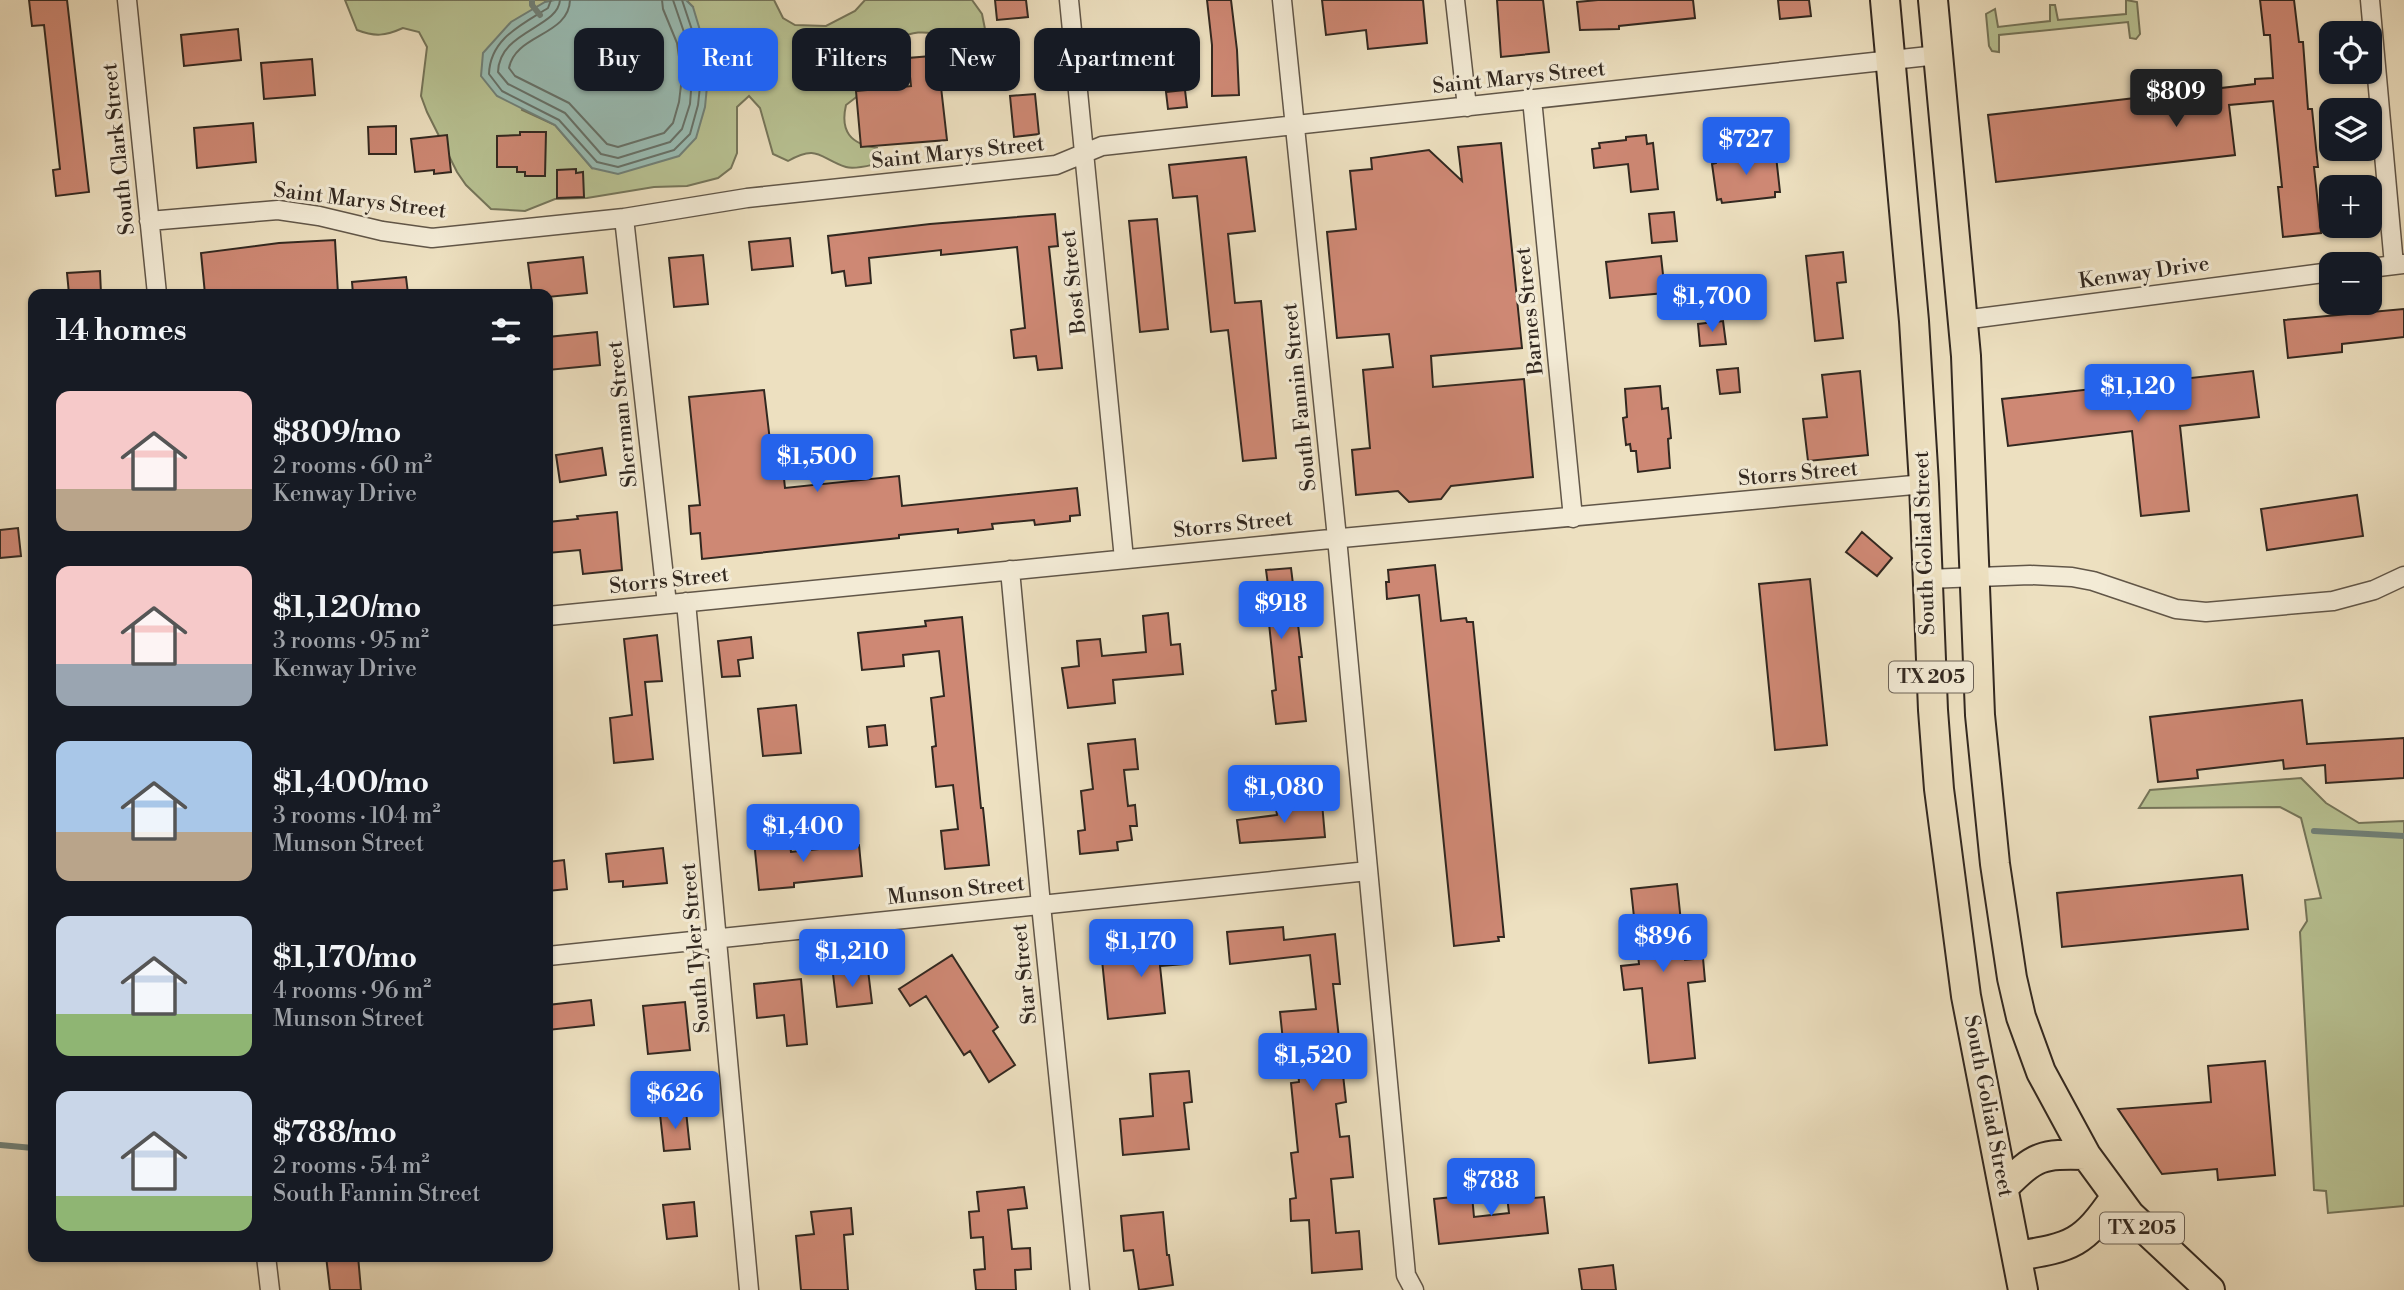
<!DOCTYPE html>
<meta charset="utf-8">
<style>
body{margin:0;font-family:"Libre Bodoni",serif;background:#242831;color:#f1f3f6;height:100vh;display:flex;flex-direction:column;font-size:26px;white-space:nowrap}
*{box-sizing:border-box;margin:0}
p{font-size:23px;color:#9ea1a6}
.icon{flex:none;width:38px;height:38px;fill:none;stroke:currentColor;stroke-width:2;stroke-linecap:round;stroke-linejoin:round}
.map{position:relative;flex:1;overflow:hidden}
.panel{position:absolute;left:28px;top:289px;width:525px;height:973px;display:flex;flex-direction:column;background:#171b24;border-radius:14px;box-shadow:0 2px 5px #0004}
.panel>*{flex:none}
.guide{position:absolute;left:574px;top:28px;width:665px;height:63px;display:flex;gap:14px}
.controls{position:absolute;left:2319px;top:21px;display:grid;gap:14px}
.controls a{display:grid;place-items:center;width:63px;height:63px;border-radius:14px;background:#171b24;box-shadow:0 2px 5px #0004;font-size:35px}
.price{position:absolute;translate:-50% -60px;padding:0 16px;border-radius:7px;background:#2563eb;color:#fff;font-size:23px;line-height:46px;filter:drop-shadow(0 2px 4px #0008)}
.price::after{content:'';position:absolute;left:50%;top:42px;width:21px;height:16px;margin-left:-10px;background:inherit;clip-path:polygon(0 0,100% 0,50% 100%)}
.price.active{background:#222;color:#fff}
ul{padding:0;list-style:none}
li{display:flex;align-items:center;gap:21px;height:175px;padding:0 28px}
li span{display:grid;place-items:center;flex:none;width:196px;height:140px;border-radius:14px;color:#555}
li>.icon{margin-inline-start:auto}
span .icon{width:84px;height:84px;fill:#fffc;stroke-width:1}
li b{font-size:30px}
h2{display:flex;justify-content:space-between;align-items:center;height:84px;padding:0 28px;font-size:30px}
.tag{padding:0 24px;border-radius:14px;background:#171b24;box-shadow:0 2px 5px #0004;font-size:24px;line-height:63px}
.tag.active{background:#2563eb;color:#fff}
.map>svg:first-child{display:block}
.green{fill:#b8c293;stroke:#75755a;stroke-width:2}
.water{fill:#99bdb5;stroke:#708179;stroke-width:2}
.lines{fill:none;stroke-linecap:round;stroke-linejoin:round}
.shore{stroke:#66726a;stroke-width:2}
.stream{stroke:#708179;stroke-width:6}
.building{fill:#ce8874;stroke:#322820;stroke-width:2}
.street-casing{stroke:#615648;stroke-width:21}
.primary-casing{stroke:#322820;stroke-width:32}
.street{stroke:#f3ebd6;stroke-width:18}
.primary{stroke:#ede0c0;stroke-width:28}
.labels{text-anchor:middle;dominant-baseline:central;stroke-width:6;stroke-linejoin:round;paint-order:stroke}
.shield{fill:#f3ebd6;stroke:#6c6257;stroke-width:2}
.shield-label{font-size:19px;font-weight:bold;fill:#322820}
.street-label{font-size:21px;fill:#322820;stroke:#f3ebd6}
</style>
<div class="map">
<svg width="2404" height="1290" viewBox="0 0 2404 1290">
<rect width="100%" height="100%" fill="#ede0c0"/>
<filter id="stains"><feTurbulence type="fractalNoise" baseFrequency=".00286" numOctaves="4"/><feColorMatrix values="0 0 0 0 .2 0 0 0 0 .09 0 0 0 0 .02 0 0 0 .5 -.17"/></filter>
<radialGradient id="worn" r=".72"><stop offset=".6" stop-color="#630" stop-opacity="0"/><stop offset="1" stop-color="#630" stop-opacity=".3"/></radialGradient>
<!-- green -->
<path class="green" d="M345,0h210l-10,2 -23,108 33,15 37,43 101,-161 -7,-7h88l9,18 12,7 31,1 29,-15 10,-11h107l10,14 6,30 -10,14 -12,3 -15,-7 -5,-16c-25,-11 -37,-4 -62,5l-6,14 9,29 -12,11 -16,-2 -13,10c-6,26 4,39 31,43l3,15c-10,2 -25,7 -34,4 -27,-9 -28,-23 -58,-6l-15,-7 -13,-46 -11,-12 -12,11v46l-6,15 -13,10 -31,8 -33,1 -67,11 -32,1 -30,12 -34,-2 -25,-24 -9,-13 -30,-60 -6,-16 6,-49 -8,-15 -16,-4c-18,8 -28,9 -46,2z
M2126,0l11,2 3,32 -4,5 -6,-1 -2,-16 -129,13v17l-7,-1 -3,-5 -3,-32 9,-5 3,18 52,-6v-16h5l3,15 68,-6z
M2301,778l25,25 33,20 45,-2v385l-76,7 -2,-22 -12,-1 -14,-258 7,-11 -2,-21 16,-2 -20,-80 -21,-11 -141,1 11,-18z"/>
<!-- water -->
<path class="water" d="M555,0h131l7,7 9,30 6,39 -3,31 -9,31 -17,18 -61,18 -26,-6 -37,-43 -58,-29 -16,-20 2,-23 28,-31 34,-20z"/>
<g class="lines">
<!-- shore -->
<path class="shore" d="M551,0l-3,8c-27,17 -58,31 -59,66l13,17 57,29 38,42 21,5 56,-17 16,-16 8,-29 3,-28 -6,-38 -13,-39
M560,0c-2,28 -61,31 -62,72l10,12 57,29 36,41 17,4 52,-16 12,-13 8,-25 2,-27 -5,-36 -14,-41
M570,0c-1,36 -55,34 -61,68l6,8 54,27 38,41 11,3 46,-14 9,-10 6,-21 3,-25 -5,-34 -14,-34 -1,-9"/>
<!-- stream -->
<path class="stream" d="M532,0v5l8,10
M2314,831l90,5
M0,1145l33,3"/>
</g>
<!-- building -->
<path class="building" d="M29,0h38l22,192 -33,4 -3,-26 7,-1 -16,-144 -12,1z
M995,0h31l2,17 -31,3z
M1207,0h24l6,50 2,45 -27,1v-51z
M1322,0h101l4,43 -59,6 -2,-19 -40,5z
M1497,0h46l6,52 -48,5z
M1598,0h95l2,18 -76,8v3l-39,1 -3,-28z
M1778,0h31l2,16 -31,3z
M2260,0h34l5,42h4l5,67h4l6,58h-4l7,66 -38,4 -5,-50h4l-9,-86 -44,4 6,50 -239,27 -8,-67 267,-31v-5l18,-1 -3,-43h-6z
M238,29l3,31 -57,6 -3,-31z
M1143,42l3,22 -26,3 -2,-22z
M955,54l3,31 -17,2 6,53 -86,7 -5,-56 55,-5 -3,-28z
M312,59l3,36 -51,4 -3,-36z
M1185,90l2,17 -19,2 -2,-17z
M1035,94l4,40 -25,3 -4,-41z
M253,123l3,39 -59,6 -3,-40z
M396,126v28h-27l-1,-27z
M520,132h26l-1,44h-20v-4h-8v-5h-20v-31l23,-1z
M447,135l4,37 -17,2v-4l-19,2 -4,-33z
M1646,135l1,9 6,-1 5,46 -27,3 -3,-28 -34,4 -2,-19 8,-1 -1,-5 27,-3v-3z
M1501,143l21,205 -91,8 2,31 91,-8 9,98 -82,9 -10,13 -32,3 -11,-11 -42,4 -4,-45 18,-2 -7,-78 30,-3 -4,-33 -52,4 -10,-106 29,-3 -6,-58 22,-2 -1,-11 58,-8 33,31 -4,-34z
M1769,152v5l7,-1 4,36h-5v5l-53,6 -1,-4 -4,1 -5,-36 4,-1v-5z
M1246,157l9,74 -27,3 7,69 26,-2 15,157 -33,3 -15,-131 -17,2 -14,-136 -24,2 -4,-33z
M576,169v4l7,-1 1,25 -27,1v-28z
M1674,212l3,29 -25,2 -3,-29z
M1055,214l3,32 -9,1 13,121 -24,2 -2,-14 -22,2 -3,-28 14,-2 -8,-81 -76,8v-5l-72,8 2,25 -25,3 -2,-15 -12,2 -4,-37 102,-12z
M1157,219l11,110 -28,3 -11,-111z
M790,238l3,28 -41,4 -3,-28z
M335,240l3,54h-133l-4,-41 78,-10z
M1843,252l3,30 -9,1 6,55 -28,3 -9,-85z
M703,255l5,49 -34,3 -5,-49z
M1661,256l4,37 -55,5 -4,-36z
M583,257l4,36 -39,4v-3h-16l-4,-31z
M100,271l1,23h-32l-2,-21z
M406,277l2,17h-55l-1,-12z
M2404,309v28l-62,7v8l-54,6 -4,-38z
M1723,321l3,23 -26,2 -2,-22z
M597,332l3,33 -52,5v-33z
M1738,368l2,24 -20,2 -3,-24z
M1860,371l8,84 -60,6 -5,-42 24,-2 -5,-42z
M2253,371l6,46 -79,9 9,85 -48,5 -9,-85 -124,15 -6,-47z
M1660,386l2,23 6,-1 3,30 -3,1 2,29 -32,4 -2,-21h-5l-1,-7 -4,1 -3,-27 4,-1 -2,-28z
M764,390l6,51 10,-1 5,48 114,-12 3,30 175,-18 3,27 -10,1v5l-35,4 -1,-5 -42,4 1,5 -35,4v-4l-59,6v3l-197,21 -2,-26 -9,1 -2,-28 11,-1 -11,-108z
M602,448l4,27 -46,7 -4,-27z
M2357,495l6,41 -96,14 -6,-41z
M617,512l5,58 -39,4 -3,-24 -32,3v-31l30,-3 -1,-3z
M18,528l3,28 -21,2v-28z
M1862,532l30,26 -15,18 -31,-24z
M1435,565l6,56 25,-3 1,4h6l31,315h-6l1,4 -45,5 -35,-351 -32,4 -1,-17h3l-1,-12z
M1291,568l11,89h-3l7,64 -30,3 -4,-33 4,-1 -8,-76 -23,2 -3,-28 26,-3 -2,-15z
M1810,579l17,166 -52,5 -16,-166z
M1168,613l3,32 9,-1 3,30 -70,6 2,23 -47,5 -6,-40 17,-2 -2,-25 23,-2 2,17 44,-4 -3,-36z
M962,617l19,191h2l6,57 -44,4 -4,-38 17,-2 -5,-44 -17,2 -4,-40 4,-1 -5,-48 13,-2 -5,-45 -36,4 1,11 -42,4 -4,-37 68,-7 -1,-5z
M657,635l5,46 -17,1 8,77 -39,4 -4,-45 22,-3 -8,-76z
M751,637l2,21 -15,2 2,16 -18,1 -4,-36z
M2302,700l5,44 97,-6v40l-78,5 -1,-18 -41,4 -1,-9 -86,10 1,8 -40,4 -8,-65z
M796,705l5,48 -38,3 -5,-47z
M885,725l2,20 -18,2 -2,-20z
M1135,739l3,30 -14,1 4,36 7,-1 2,21h-7l2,14 -15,2 1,8 -38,4 -2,-23 7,-1 -4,-39 12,-2 -5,-45z
M1322,803l3,34 -85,6 -3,-23 40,-5 -1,-7z
M789,837l2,15 68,-7 3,31 -68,7v4l-35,3 -5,-49z
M663,848l4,35 -44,4v-6l-14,1 -3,-28z
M564,860l3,29 -19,2v-29z
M2242,875l6,54 -186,18 -5,-54z
M1677,884l8,76 18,-2 2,23 -17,2 7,75 -46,5 -7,-75 -18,2 -3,-24 18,-2 -8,-75z
M1283,927l1,13 51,-6 5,50h-7l13,118 -10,2 4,33 9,-1 4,41 -22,2 5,54 23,-2 3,38 -50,4 -3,-53 -18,1 -1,-22 6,-1 -5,-45 7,-1 -7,-69 8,-1 -4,-42 -12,1 -3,-29 36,-3 -6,-54 -80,9 -3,-32z
M1180,932l4,32 -24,2 5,47 -57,6 -6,-59 50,-5 -2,-19z
M952,955l46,72 -5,4 22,34 -26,17 -19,-31 -6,4 -38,-59 -16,10 -11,-17z
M868,970l4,33 -35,4 -4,-33z
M801,979l6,65 -20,2 -3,-31 -27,3 -3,-34z
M591,1000l3,25 -46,5v-25z
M685,1002l5,48 -42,4 -5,-48z
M2265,1061l10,114 -57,5 -1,-11 -55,5 -44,-65 93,-7 -3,-36z
M1189,1071l3,31 -8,1 5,46 -66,6 -3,-36 33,-3 -3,-42z
M686,1111l4,38 -26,2 -4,-37z
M1533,1185l1,13 10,-1 4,36 -109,11 -5,-45 38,-4 2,22 35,-4 -3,-25z
M1024,1187l3,21 -19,2 4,39 18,-1 1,21 -16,1 1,20h-40l-2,-20 11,-1 -2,-32 -12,1 -2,-26 10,-1 -2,-19z
M694,1202l3,34 -30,3 -4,-34z
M851,1208l2,26 -9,1 4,55h-47l-5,-54 18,-2 -3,-22z
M1163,1212l4,43h2l4,30 -34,5 -6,-40 -9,1 -3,-35z
M326,1256h32l3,34h-31z
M1613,1265l3,25h-34l-3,-21z"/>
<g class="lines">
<defs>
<path id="street" d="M127,0l30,294
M1069,0l55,559
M1282,0l55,538 69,737 8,15
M1455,0l12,107
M2370,0l24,265
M1532,99l41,419
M624,218l43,386
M149,221l129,-11 41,6 63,15 50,7 192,-20 123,-20 309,-33 46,-19 836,-91
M2370,268l34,-4
M1963,320l368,-48
M1010,570l31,335 39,385
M1927,579l103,-4 42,2 21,4 83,28 30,3 127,-11 41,-11 30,-14
M686,602l63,688
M548,616l772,-76 604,-56
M548,956l820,-85
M266,1256l4,34"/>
<path id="primary" d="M1885,0l29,321 10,163 9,226 6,79 27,207 57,294
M1933,0l33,356 14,359 15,149 17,114 9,39 20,55 45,83 44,60 80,75
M2004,1187c32,-32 37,-33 82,-32
M2017,1256c56,-9 66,-12 99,-60"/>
</defs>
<!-- street casing -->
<use href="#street" class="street-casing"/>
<!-- primary casing -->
<use href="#primary" class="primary-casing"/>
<!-- street -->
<use href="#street" class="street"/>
<!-- primary -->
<use href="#primary" class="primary"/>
</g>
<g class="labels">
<!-- shield labels -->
<g class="shield">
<rect x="1889" y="661.5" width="84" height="31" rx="5"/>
<rect x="2100" y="1212.5" width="84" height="31" rx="5"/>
</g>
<g class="shield-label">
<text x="1931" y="677">TX 205</text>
<text x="2142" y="1228">TX 205</text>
</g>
<!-- street labels -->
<g class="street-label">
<text transform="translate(1519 78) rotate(-6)">Saint Marys Street</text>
<text transform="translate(119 149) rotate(-96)">South Clark Street</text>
<text transform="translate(958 153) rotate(-6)">Saint Marys Street</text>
<text transform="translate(360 201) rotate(7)">Saint Marys Street</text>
<text transform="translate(2144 273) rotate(-8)">Kenway Drive</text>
<text transform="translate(1074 282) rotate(-96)">Bost Street</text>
<text transform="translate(1530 311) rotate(-96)">Barnes Street</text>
<text transform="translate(1300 397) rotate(-96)">South Fannin Street</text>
<text transform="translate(623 414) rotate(-96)">Sherman Street</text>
<text transform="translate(1798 474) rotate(-5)">Storrs Street</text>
<text transform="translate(1233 525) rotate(-6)">Storrs Street</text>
<text transform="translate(1925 543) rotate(-92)">South Goliad Street</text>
<text transform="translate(669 581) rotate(-6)">Storrs Street</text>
<text transform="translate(956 891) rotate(-6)">Munson Street</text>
<text transform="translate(696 948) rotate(-95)">South Tyler Street</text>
<text transform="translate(1025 974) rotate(-96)">Star Street</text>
<text transform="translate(1988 1106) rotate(79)">South Goliad Street</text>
</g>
</g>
<rect width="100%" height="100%" filter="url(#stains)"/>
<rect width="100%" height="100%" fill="url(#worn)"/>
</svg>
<div class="controls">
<a><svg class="icon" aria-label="locate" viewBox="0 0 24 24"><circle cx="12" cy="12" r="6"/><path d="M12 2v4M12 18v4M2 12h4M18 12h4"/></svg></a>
<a><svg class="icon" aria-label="layers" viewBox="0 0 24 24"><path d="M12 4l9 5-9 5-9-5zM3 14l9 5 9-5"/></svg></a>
<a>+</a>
<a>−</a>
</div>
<b class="price active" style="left:2176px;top:129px">$809</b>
<b class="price" style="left:1746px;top:177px">$727</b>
<b class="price" style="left:1712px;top:334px">$1,700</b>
<b class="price" style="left:2138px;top:424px">$1,120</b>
<b class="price" style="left:817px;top:494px">$1,500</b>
<b class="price" style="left:1281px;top:641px">$918</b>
<b class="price" style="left:1284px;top:825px">$1,080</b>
<b class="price" style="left:803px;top:864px">$1,400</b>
<b class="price" style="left:1663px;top:974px">$896</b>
<b class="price" style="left:1141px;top:979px">$1,170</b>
<b class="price" style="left:852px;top:989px">$1,210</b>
<b class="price" style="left:1313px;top:1093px">$1,520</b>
<b class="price" style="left:675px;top:1131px">$626</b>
<b class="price" style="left:1491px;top:1218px">$788</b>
<div class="guide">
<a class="tag">Buy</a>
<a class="tag active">Rent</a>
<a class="tag">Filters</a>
<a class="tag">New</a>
<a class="tag">Apartment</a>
</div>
<section class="panel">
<h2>14 homes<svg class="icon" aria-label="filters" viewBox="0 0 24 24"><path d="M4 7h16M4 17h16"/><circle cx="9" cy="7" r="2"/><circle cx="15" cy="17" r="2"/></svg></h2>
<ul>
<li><span style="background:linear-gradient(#f6c9c9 70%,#b9a48a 0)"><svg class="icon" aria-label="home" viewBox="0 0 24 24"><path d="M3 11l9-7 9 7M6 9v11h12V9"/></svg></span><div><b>$809/mo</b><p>2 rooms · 60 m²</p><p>Kenway Drive</p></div></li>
<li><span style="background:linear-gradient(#f6c9c9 70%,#9aa5b1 0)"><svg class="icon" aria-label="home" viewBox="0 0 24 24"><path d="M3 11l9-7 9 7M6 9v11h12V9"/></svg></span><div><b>$1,120/mo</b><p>3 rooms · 95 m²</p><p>Kenway Drive</p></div></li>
<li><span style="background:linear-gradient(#a9c7e8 65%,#b9a48a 0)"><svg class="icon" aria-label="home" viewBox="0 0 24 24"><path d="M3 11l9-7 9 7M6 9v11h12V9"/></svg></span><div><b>$1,400/mo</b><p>3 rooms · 104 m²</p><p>Munson Street</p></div></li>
<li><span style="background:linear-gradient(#c9d6e8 70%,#8fb573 0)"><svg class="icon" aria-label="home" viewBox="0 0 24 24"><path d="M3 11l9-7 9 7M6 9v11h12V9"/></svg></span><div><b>$1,170/mo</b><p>4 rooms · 96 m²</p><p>Munson Street</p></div></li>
<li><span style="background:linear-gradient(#c9d6e8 75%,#8fb573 0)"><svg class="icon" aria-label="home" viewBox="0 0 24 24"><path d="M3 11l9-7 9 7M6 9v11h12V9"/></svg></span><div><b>$788/mo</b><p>2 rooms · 54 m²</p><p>South Fannin Street</p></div></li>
</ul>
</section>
</div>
